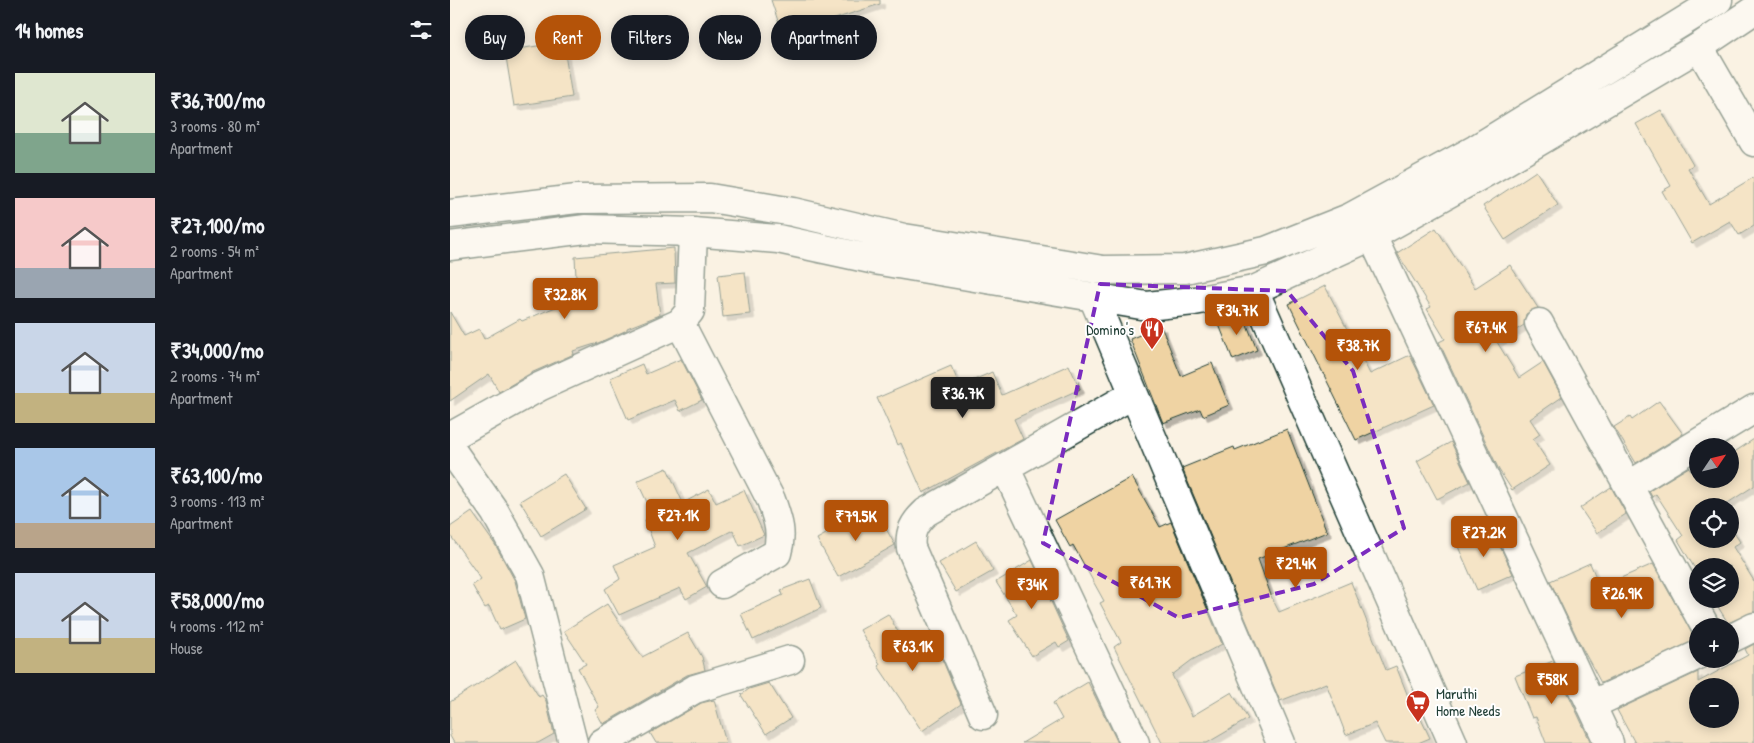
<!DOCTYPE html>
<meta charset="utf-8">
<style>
body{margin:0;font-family:"Patrick Hand",sans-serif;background:#242831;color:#f1f3f6;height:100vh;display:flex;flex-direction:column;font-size:19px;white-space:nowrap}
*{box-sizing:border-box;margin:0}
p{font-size:16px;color:#9ea1a6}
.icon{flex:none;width:28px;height:28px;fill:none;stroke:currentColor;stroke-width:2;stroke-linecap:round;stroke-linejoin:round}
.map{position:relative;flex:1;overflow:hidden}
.panel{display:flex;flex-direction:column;background:#171b24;width:450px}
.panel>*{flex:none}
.banner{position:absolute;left:15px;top:15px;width:475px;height:45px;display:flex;gap:10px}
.needle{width:32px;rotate:55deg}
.tools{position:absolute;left:1239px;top:438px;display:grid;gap:10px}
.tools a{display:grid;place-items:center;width:50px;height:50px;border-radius:50%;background:#171b24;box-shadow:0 2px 12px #0003;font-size:25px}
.price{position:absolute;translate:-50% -42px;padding:0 11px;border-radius:5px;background:#b45309;color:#fff;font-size:16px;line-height:32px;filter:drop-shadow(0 1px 2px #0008)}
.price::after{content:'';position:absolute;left:50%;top:30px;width:15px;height:11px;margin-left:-8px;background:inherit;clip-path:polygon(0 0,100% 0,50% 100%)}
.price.selected{background:#222;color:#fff}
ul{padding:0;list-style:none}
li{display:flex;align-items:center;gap:15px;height:125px;padding:0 15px}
li span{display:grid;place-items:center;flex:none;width:140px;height:100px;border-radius:0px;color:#555}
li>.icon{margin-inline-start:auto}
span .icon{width:60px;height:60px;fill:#fffc;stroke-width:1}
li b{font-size:21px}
h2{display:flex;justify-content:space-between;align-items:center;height:60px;padding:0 15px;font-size:21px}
.chip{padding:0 18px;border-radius:22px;background:#171b24;box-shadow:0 2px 12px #0003;font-size:18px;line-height:45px}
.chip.selected{background:#b45309;color:#fff}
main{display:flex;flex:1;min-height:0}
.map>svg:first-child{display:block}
.building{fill:#efd3a3;stroke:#1f3d34;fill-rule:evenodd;filter:url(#shadow)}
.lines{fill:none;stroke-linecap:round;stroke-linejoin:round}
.minor-casing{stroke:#1f3d34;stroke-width:31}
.major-casing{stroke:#1f3d34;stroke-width:31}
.minor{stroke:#fff;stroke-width:28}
.major{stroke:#fff;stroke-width:28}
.marked{fill:none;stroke:#7b2cbf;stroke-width:4;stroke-dasharray:10 6;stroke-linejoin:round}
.labels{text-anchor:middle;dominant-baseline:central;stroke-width:4;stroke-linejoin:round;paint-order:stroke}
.poi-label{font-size:15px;fill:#1f3d34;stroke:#fff;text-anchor:end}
</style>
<main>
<section class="panel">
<h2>14 homes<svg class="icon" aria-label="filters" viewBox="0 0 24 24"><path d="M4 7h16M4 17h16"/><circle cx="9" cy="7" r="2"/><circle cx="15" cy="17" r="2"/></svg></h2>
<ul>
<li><span style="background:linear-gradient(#dfe7d0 60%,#7fa58c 0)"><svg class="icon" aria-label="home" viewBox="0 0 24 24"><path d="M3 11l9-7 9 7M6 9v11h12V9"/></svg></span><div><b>₹36,700/mo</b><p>3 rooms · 80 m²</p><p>Apartment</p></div></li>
<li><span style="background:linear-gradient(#f6c9c9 70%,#9aa5b1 0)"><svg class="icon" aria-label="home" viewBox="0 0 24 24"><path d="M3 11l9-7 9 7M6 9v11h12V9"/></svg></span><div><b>₹27,100/mo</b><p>2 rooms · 54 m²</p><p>Apartment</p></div></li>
<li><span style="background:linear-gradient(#c9d6e8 70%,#c2b280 0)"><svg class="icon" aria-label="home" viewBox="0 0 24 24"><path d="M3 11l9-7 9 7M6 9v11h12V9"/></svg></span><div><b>₹34,000/mo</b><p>2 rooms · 74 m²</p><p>Apartment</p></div></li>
<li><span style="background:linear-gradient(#a9c7e8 75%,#b9a48a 0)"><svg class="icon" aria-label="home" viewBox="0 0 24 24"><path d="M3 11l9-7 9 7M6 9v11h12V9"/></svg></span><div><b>₹63,100/mo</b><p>3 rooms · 113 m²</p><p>Apartment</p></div></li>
<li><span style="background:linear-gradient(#c9d6e8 65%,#c2b280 0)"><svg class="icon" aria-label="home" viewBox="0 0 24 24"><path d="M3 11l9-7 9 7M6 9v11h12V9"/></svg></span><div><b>₹58,000/mo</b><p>4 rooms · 112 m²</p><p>House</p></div></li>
</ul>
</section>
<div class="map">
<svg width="1304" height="743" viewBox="0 0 1304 743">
<defs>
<filter id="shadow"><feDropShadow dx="4.5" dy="4.5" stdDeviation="0" flood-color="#0004"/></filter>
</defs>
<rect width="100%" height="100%" fill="#faf2e3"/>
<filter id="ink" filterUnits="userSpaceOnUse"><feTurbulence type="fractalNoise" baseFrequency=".02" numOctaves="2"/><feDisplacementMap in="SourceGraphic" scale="10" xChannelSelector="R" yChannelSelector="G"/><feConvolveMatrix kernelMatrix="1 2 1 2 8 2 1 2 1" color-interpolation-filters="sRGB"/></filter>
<g filter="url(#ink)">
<!-- building -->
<path class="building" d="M321,0h109v4l-97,32z
M113,42l9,55 -58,9 -9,-55z
M1211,110l32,55 -5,3 21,36 45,-27v49l-15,9 -9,-14 -38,22 -30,-52 9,-5 -35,-62z
M1086,171l22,34 -53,35 -22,-34z
M986,228l39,60 35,-23 28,43 -12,6 -2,11 -27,17 22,36 24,-16 19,35 -32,22 10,15 -7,5 17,26 -38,25 -13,-20 -60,-128 6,-3 -18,-30 4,-2 -34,-54z
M224,248l1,35 -19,1 4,31 -33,13v2l-29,13 -25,8 1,3 -43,19 -32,19 -10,-18 -39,27v-89l14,24 15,-7 5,10 36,-20 2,2 55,-23 -2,-41z
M295,272l5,42 -27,3 -5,-42z
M875,286l45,88 40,-19 24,50 -78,35 -67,-136z
M792,312l15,38 -24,10 -15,-38z
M711,326l20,50 31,-13 17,42 -26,11 -3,-7 -37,14 -33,-84z
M231,359l21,41 -22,11 -5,-11 -47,20 -18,-42 32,-14 4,10z
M619,365l11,24 -66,30 9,20 -100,54 -22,-50 -3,2 -21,-47 74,-32 9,20 32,-14 10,23z
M1209,401l24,33 -47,29 -22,-36 16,-10 2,3z
M837,429l40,103 -69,27 14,39 7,14 72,-30 35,88 10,-4 19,48 3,-1 12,25 -12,5h-33l-10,-20 -29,12 -20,-52 -46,18 -98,-233 52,-21 1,3z
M1304,439v47l-31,20h-25v33h32v-13l10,16 -7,5 21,34v31l-26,11 -15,-24h17v-33h-32v8l-20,-34 5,-4 -27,-42 -4,3 -3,-6 40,-24 7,12h34v-24z
M1001,442l19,40 -33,17 -20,-38z
M217,468l16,35 26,-14 7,14 28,-13 20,45 -24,11 -7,-16 -45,23 19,34 -21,12 -6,-11 -61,27 -14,-26 15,-10 -6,-14 41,-18 -10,-27 9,-3 -17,-36z
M114,474l22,35 -45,27 -21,-35z
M682,477l28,50 11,-5 51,122 -30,16 -20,15 20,41 40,-24 16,27 -41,24h-45l-48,-96 7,-5 -21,-39 4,-2 -31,-56 -3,2 -15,-27z
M1161,487l15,27 -29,19 -17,-25z
M424,507l21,38 -57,32 -21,-38z
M22,512l24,34 19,35 10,38 -25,11 -11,-24 -4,2 -13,-23 9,-6 -31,-44v-8z
M1041,527l22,47 -36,16 -21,-48z
M526,541l17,30 -37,21 -17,-29z
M582,560l37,81 -10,6 -3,-5 -24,14 -23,-36 8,-5 -21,-33z
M1140,563l10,24 53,-23 43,76 -95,43 -19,-35 -32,-67z
M360,579l11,29 -68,32 -12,-26 42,-19 -2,-5z
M157,604l35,53 46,-24 14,24 3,13 -18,5 -84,49 -8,-14 4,-3 -21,-39 8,-4 -22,-33z
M438,614l18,32 20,-13 14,21 21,50 -39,27 -44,-65 2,-2 -20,-34z
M1304,644v99h-119l-18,-33 81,-38v10l50,-27 -3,-6zM1248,686h32v33h-32z
M66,660l23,37 3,-2 4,6 8,33 -16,9h-84l-4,-7v-34z
M1103,661l33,71 5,11h-45l-10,-26 -4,1 -17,-42z
M638,682l30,61h-96l40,-24 -9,-16z
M319,683l22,35 -25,16 -25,-39 8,-6z
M264,700l12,43h-70l-6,-10 51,-30z"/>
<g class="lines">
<defs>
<path id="minor" d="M1249,47l55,95
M922,236l237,507
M804,290l199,453
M643,297l188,446
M230,323l91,177c7,20 12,33 6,53l-55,31
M1089,323l166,303
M0,437l89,-50 141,-64 10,-12 3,-79
M0,448l45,64 35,63 43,168
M555,467l130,276
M1178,486l126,-77
M1280,639l24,-12
M1141,705l107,-50
M533,715l-72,-167c-2,-16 3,-25 15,-36l208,-118
M152,743l93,-54 95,-29"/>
<path id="major" d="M0,214l127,-15 133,-1 83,14 111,26 199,32 82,-1 81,-18 83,-33 127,-69 242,-149
M0,246l136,-17 107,3 85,7 102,22 267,45 47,-5 60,-11 118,-54 120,-67 207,-122 55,-37"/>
</defs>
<!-- minor casing -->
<use href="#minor" class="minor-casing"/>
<!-- major casing -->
<use href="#major" class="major-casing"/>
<!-- minor -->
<use href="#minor" class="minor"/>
<!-- major -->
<use href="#major" class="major"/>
</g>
</g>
<!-- marked area -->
<path d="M0 0H1304V743H0ZM650,284l187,7 66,80 51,157 -90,56 -135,34 -136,-75z" fill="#faf2e3" fill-opacity=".55" fill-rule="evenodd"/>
<path class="marked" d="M650,284l187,7 66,80 51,157 -90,56 -135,34 -136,-75z"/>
<!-- icons -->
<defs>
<symbol id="restaurant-pin" viewBox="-11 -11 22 30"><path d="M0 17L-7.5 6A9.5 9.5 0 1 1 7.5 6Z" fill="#c8321e" stroke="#fff"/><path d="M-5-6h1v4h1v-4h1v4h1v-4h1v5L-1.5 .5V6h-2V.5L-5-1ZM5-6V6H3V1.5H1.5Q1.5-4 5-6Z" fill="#fff"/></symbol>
<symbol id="supermarket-pin" viewBox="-11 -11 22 30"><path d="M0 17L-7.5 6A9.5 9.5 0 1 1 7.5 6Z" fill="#c8321e" stroke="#fff"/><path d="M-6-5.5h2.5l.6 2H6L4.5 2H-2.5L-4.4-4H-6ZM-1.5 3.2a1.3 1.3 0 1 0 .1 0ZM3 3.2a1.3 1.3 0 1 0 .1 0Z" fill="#fff"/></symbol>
</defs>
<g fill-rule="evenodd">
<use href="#restaurant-pin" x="688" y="315" width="28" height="38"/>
<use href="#supermarket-pin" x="954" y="688" width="28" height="38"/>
</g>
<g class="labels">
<!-- poi labels -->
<g class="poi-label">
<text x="684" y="329">Domino's</text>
<text x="986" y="693" text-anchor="start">Maruthi<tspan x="986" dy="17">Home Needs</tspan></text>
</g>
</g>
</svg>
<div class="tools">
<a><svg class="needle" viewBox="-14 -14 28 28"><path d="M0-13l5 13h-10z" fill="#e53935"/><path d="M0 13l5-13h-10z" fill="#9ea1a6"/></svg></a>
<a><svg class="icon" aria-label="locate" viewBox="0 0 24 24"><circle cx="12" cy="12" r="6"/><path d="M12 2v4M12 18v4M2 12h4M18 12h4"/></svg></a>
<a><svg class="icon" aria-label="layers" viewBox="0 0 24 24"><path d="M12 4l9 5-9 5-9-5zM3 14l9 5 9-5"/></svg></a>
<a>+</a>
<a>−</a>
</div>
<b class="price" style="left:115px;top:320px">₹32.8K</b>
<b class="price" style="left:787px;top:336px">₹34.7K</b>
<b class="price" style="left:1036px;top:353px">₹67.4K</b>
<b class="price" style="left:908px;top:371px">₹38.7K</b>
<b class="price selected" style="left:513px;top:419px">₹36.7K</b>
<b class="price" style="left:228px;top:541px">₹27.1K</b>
<b class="price" style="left:406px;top:542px">₹79.5K</b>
<b class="price" style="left:1034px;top:558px">₹27.2K</b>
<b class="price" style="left:846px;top:589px">₹29.4K</b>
<b class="price" style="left:700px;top:608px">₹61.7K</b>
<b class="price" style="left:582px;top:610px">₹34K</b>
<b class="price" style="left:1172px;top:619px">₹26.9K</b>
<b class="price" style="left:463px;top:672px">₹63.1K</b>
<b class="price" style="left:1102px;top:705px">₹58K</b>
<div class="banner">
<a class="chip">Buy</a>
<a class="chip selected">Rent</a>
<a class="chip">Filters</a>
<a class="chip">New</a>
<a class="chip">Apartment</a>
</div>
</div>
</main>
